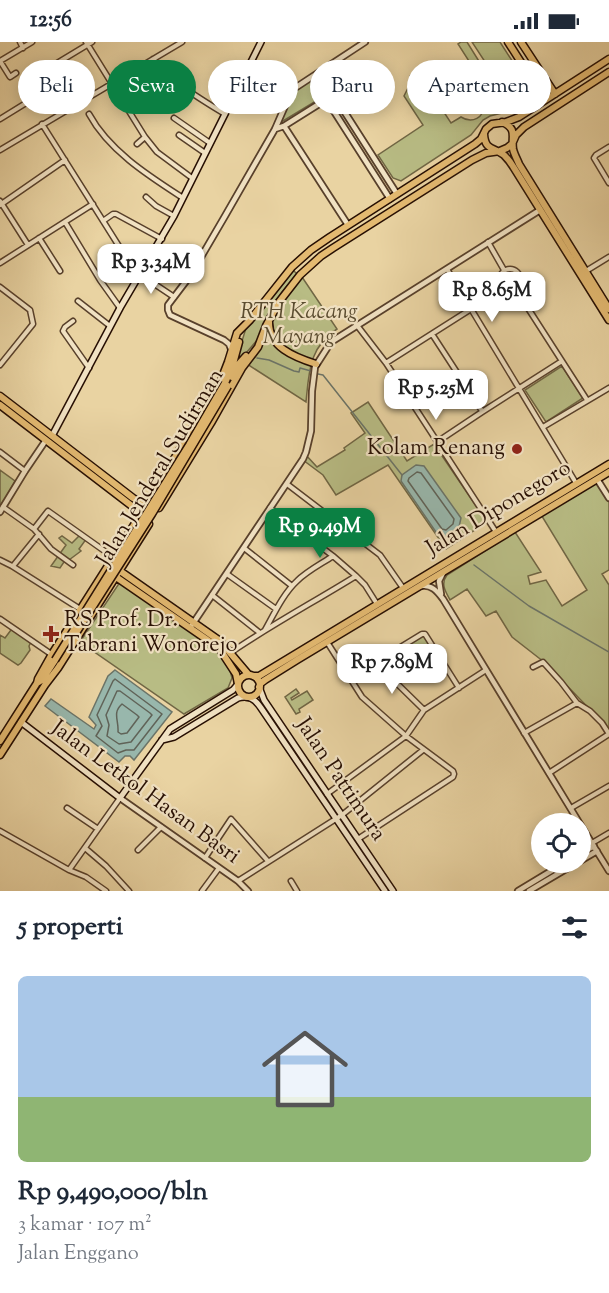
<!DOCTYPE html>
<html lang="id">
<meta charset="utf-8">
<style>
body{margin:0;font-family:"Sorts Mill Goudy",serif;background:#f2f2f3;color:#1f2937;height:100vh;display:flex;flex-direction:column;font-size:22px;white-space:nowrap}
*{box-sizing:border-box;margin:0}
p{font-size:20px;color:#747a83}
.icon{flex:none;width:33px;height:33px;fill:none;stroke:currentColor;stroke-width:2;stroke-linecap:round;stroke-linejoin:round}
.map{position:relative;height:849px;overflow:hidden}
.side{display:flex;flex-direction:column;background:#fff;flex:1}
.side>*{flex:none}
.banner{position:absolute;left:18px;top:18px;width:573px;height:54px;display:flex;gap:12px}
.buttons{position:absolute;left:531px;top:771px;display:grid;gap:12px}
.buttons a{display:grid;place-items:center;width:60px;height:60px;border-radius:50%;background:#fff;box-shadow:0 3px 15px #0003;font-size:30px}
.price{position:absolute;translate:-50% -51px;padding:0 14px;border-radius:12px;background:#fff;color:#222;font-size:20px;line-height:39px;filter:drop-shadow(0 2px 3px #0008)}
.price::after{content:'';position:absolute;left:50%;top:36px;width:18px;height:14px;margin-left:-9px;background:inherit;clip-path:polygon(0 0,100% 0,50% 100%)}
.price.on{background:#0b8043;color:#fff}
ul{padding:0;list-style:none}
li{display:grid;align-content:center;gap:12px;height:318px;padding:0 18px}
li span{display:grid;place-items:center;height:186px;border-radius:9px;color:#555}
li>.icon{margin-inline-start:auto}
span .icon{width:108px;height:108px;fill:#fffc;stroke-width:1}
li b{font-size:26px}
h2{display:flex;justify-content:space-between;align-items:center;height:72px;padding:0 18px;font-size:26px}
.pill{padding:0 21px;border-radius:27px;background:#fff;box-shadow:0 3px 15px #0003;font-size:21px;line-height:54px}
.pill.on{background:#0b8043;color:#fff}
.status{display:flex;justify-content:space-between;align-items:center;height:42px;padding:0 30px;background:#fff;direction:ltr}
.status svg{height:16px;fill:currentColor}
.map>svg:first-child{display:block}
.green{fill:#b8bc84;stroke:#706644;stroke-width:1.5}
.water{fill:#98b7ac;stroke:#6b7468;stroke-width:1.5}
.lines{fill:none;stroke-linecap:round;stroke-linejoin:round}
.shore{stroke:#606358;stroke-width:1.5}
.stream{stroke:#6b7468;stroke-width:1.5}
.minor-casing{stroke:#58402b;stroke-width:7}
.tertiary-casing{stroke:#58402b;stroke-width:8}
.secondary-casing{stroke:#270f03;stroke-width:8}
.primary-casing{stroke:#270f03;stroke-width:9}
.minor{stroke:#f1e2c3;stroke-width:4}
.tertiary{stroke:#f1e2c3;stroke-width:4.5}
.secondary{stroke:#f1e2c3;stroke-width:5}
.primary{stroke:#e4ba71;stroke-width:6}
.primary-bridge-casing{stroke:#270f03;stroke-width:9;stroke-linecap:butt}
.primary-bridge{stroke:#e4ba71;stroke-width:6}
.poi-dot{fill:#8f2418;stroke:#f1e2c3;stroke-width:2}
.labels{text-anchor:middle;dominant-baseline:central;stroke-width:4.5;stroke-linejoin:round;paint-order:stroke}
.park-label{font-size:22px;font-style:italic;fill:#5a4c30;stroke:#f1e2c3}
.poi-label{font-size:22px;fill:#270f03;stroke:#f1e2c3;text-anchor:end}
.street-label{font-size:22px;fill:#270f03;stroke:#f1e2c3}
</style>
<div class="status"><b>12:56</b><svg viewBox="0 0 49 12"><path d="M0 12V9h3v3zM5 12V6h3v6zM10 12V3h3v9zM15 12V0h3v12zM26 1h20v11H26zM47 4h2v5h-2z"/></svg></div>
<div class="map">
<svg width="609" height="849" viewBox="0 0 609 849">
<rect width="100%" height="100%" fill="#e9d3a2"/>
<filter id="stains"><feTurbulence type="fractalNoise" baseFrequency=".00333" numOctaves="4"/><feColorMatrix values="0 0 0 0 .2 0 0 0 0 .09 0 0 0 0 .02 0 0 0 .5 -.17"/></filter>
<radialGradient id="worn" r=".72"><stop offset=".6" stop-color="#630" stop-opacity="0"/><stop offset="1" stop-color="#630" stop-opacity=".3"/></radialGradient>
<!-- green -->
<path class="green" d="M461,0h6l43,69 -20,5 -7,4 -12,15 -70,46 -8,-3 -15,-23 45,-30 -19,-29 6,-12v-8l7,-5 34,52 10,-6c11,7 24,1 22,-13l9,-7 -34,-53z
M472,0h28l34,53 -15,10 -7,-2z
M310,38l11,18 -38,23 -5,1 15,-31z
M293,228l4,4 -15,18 -15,24 -8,22 -25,29 12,-39z
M300,232l37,55c-28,18 -28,43 -31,73l-59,-38 19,-30 8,-23z
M562,324l21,32 -37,24 -21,-32z
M368,360l39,59 27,-17 53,78 -41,27 -58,-84 -52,30 -13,-20 -20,-15 2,-6 12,13 28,-17 -1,-2 21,-15 -14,-20z
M0,428l15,11 -15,27z
M597,437l12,19v72l-7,4 7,11v144l-65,-67 -32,-25 -16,-26 -10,5 -19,-27 -17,11c-4,-8 -10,-16 -3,-25l68,-43 26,40 -13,4 2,8 16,-4 16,26 25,-16 -47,-77z
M81,492l6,4 -8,11 2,2 -12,9 -3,-1 -6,9 -9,-2 15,-21 -7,-7 3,-2 10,7z
M120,540l94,64 14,17 4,15 -4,10 -44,26 -104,-72z
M14,587l17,13 -2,4 1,4 -9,13 -3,2 -18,-12v-18l5,3 6,-8z
M425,592l17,28 -11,5 -11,2 -16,-14 -4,-7z
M296,647l3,4 -8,5 1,2 15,-9 6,9 -14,9 1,3 -4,2 -11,-17z"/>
<!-- water -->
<path class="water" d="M416,423l8,1 37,52 -2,9 -13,10 -8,-2 -37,-54 1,-6z
M115,628l57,42 -38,48 -4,-4h-5l-6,6 -74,-56 6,-7 43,30 2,-4 -7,-8 19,-41z"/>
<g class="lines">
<!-- shore -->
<path class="shore" d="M417,430l4,1 33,46 -1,5 -7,6 -4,-1 -34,-48 1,-3z
M115,637l47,35 -28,36h-8l-8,3 -22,-17 6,-10 -5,-11 16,-34z
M117,649h3l30,22 2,2 -21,27 -12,2 -12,-8 2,-11 -3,-10z
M122,662l15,11 2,2 -12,16 -6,1 -3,-2c1,-12 -6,-19 4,-28z"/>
<!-- stream -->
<path class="stream" d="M257,316l12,2 25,11 5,1 1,-4 11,3
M318,332l5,1 79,100
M450,492l10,6
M474,523l55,41 80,46"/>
<defs>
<path id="minor" d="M20,0l3,6
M86,0l59,95 12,15 35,26
M153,17c20,24 46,39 72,55
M0,19l32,-19
M0,19l10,16 6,-4
M39,32l53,-32
M89,72c20,37 60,62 94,84
M174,76l36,25
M0,77l39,-24
M42,82l97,154
M179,93l26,18
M137,102l8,-7
M609,105l-13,8 -2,3 15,25
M0,108l182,-108
M146,155l10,9 18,10
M0,159l28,44
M0,163l65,-45
M103,179l10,-7h3l46,25
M65,180l35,58 20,28
M39,196l21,33
M488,200l16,28
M0,221l93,-59
M500 237a10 10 0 1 1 20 0a10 10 0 1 1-20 0Z
M447,227l129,214
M586,229l23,-14
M141,233l33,22
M0,245l30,23 3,14 -33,41
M515,246l72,112
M78,259l32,25
M73,279l-8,6 -2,4 26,37
M356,282l30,39 110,169
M432,292l50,77
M386,321l85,-54
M543,385l66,-39
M437,400l45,-30 80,-51
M0,410l25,19
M287,442l93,71 23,33
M3,465l31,22 17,20 22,16
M270,466l63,48 23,20 9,9 12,19
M34,487l14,-18 65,46
M244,506l48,38
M0,518l12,6 68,43
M13,524l26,-32
M227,532l49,35
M212,553l48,38
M0,577l51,35
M265,588c9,-16 18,-36 32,-49 10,-10 24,-17 36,-25
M327,600l35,55 44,39 47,35 1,3 -1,3 -95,62
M400,606c4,7 14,21 23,22 6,0 14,-5 19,-8
M230,611c41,-28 84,-51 126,-77
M376,621l48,47
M533,625l10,-5 18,20 16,21 13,8 12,12 7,11
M350,636l72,-44h3l34,54
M524,691l53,-30
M549,731l60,-39
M327,752l79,-58 18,-26 62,-40
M67,766l31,21
M571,766l38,-22
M0,789l69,39 51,-72
M592,801l17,-10
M85,806l21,18 23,25
M138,808l23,-23
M205,816l26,-39 37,42
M69,828l17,7 20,14
M238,839l104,-66 81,-65
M291,839l6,10
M202,849l17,-23"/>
<path id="tertiary" d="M319,30l78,122
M312,35l78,122
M284,84l64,99
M275,87l9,-3 43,-27
M231,307l-2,-5 -5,-4 -54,-25 -2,-5v-5l22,-29 35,-60 50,-87 17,-39 73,-48
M597,437l12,19
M0,470l25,-41 21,-31
M421,544c10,-2 16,5 22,13l137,225
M441,552l-2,-13 4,-8
M192,583l111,-166 3,-7 5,-21 1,-40 3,-24 16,-25 209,-132
M120,756l118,83 10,10
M580,782l29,47
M580,812l14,-8
M580,819l17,-10
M518,849l48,-29
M529,849l49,-29"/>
<path id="secondary" d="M52,394l68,-128 54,-92 87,-174
M259,645l5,13 129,191
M21,680l99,76 50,-69 63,-39 5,-6
M162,698l12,-3 64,-39c11,-3 17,1 23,10l124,183"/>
<path id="primary" d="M508,0l37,58
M521,0l34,52
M502,80c16,7 9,14 11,27 1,5 4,10 6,15l90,145
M484,92c1,17 10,13 20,21 4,4 7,8 10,13l95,152
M269,279c-1,26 25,36 47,43
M232,335l5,-11 9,-10
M225,341l8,-19 6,-22
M0,354l133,102 13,8
M0,363l141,108
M159,466l52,-85 31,-55 16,-21 8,-21 13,-24 21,-27 21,-19 12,-8 139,-88 14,-7 14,-2 7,-3 5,-4 4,-9 8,-8 85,-55
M120,525v4l100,70 28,33 5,2h6l350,-212
M116,535l103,71 17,26 2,10
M238 644a11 11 0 1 1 22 0a11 11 0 1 1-22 0Z
M37,641l5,-3 13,-20
M259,645l2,-4 4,-3 32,-20 312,-188
M0,699l37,-58 1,-4 14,-25 94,-148 75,-126 7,-18 9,-29 13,-13 42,-53 19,-17 19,-13 145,-93 6,-5 5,-10 6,-5 14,-2 13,-5 90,-58
M0,713l45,-70 13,-17 91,-144"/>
</defs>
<!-- minor casing -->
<use href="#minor" class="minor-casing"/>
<!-- tertiary casing -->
<use href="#tertiary" class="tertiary-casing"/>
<!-- secondary casing -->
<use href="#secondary" class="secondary-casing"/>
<!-- primary casing -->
<use href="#primary" class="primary-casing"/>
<!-- minor -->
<use href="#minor" class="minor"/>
<!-- tertiary -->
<use href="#tertiary" class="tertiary"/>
<!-- secondary -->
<use href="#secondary" class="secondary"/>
<!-- primary -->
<use href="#primary" class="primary"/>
<defs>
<path id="primary-bridge" d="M76,591l76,-119 76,-128
M55,618l134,-215 36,-62"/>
</defs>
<!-- primary-bridge casing -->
<use href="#primary-bridge" class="primary-bridge-casing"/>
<!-- primary-bridge -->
<use href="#primary-bridge" class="primary-bridge"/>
</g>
<!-- markers -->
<g class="poi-dot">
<circle cx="517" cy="407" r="6"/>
<path d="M48 583h6v6h6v6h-6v6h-6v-6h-6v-6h6z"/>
</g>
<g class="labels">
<!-- park labels -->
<g class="park-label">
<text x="299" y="271">RTH Kacang<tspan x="299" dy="25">Mayang</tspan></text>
</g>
<!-- poi labels -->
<g class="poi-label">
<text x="505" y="407">Kolam Renang</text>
<text x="64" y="579" text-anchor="start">RS Prof. Dr.<tspan x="64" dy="25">Tabrani Wonorejo</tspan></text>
</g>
<!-- street labels -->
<g class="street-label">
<text transform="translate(161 426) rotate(-59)">Jalan Jenderal Sudirman</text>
<text transform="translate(499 467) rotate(-31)">Jalan Diponegoro</text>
<text transform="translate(340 738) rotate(56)">Jalan Pattimura</text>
<text transform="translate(145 751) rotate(36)">Jalan Letkol Hasan Basri</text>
</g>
</g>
<rect width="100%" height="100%" filter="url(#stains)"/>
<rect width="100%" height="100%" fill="url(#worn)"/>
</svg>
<div class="buttons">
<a><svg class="icon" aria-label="locate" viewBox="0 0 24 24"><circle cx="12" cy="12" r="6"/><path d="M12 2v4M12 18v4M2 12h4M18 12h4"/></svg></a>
</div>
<b class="price" style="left:151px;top:253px">Rp 3.34M</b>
<b class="price" style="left:492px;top:281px">Rp 8.65M</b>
<b class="price" style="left:436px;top:379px">Rp 5.25M</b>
<b class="price on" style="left:320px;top:517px">Rp 9.49M</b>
<b class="price" style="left:392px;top:653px">Rp 7.89M</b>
<div class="banner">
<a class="pill">Beli</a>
<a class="pill on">Sewa</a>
<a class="pill">Filter</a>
<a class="pill">Baru</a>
<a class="pill">Apartemen</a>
</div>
</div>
<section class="side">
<h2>5 properti<svg class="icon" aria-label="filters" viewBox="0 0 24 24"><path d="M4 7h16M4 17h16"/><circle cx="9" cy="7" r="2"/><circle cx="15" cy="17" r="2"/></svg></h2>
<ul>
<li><span style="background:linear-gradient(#a9c7e8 65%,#8fb573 0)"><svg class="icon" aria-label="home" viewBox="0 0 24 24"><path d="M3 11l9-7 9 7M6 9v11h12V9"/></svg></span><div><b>Rp 9,490,000/bln</b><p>3 kamar · 107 m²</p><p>Jalan Enggano</p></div></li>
</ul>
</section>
